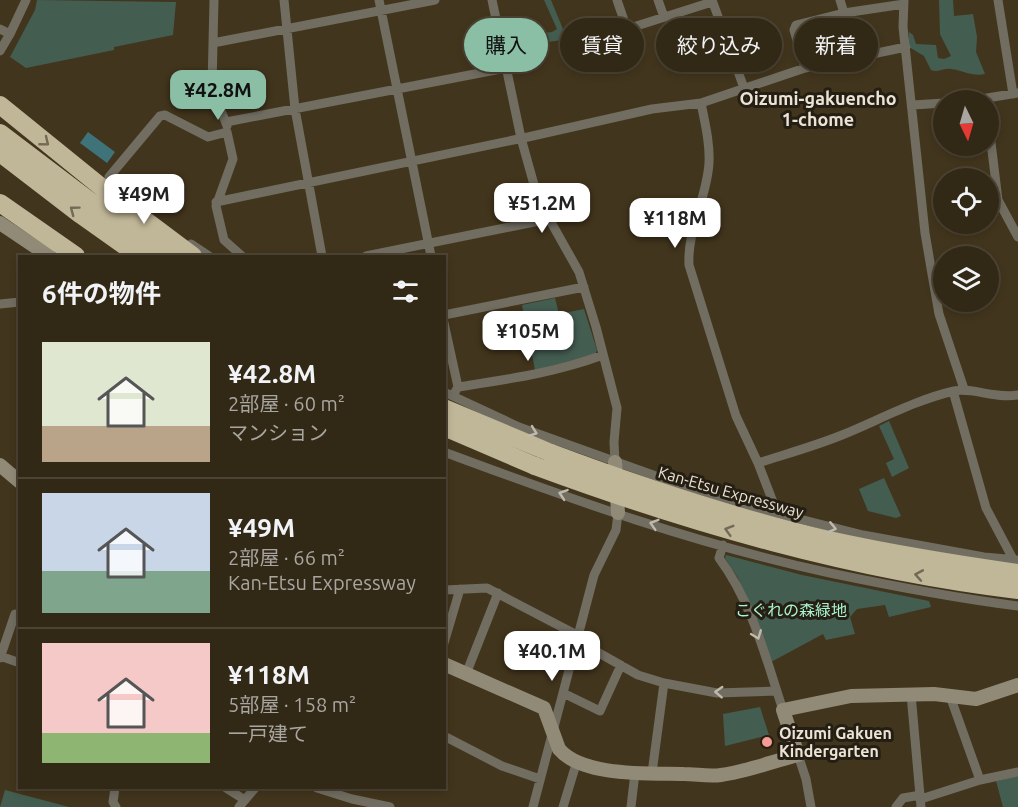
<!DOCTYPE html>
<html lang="ja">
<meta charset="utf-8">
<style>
body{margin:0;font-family:Ubuntu,"Noto Sans JP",sans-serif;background:#3a301f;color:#f1f3f6;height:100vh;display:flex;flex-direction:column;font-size:22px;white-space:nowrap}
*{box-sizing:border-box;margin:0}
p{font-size:20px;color:#a8a6a1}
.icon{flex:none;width:33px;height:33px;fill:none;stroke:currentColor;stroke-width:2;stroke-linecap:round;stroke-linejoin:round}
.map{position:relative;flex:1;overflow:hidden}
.details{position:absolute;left:18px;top:255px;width:428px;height:534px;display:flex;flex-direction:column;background:#322816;border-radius:0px;box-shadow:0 3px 9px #0003,0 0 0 2px #4d4435}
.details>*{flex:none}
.top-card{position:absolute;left:464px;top:18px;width:464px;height:54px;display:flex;gap:12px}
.needle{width:39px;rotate:175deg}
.buttons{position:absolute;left:933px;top:90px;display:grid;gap:12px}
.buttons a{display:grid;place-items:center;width:66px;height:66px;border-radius:50%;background:#322816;box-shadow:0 3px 9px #0003,0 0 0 2px #4d4435;font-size:30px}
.price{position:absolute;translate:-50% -51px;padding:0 14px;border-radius:12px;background:#fff;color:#222;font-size:20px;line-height:39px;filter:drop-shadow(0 2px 3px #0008)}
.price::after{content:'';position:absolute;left:50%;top:36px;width:18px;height:14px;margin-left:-9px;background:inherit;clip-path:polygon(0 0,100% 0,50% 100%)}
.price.active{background:#8abfa5;color:#111}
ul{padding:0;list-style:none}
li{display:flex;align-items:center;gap:18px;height:150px;padding:0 24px}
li+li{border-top:2px solid #4d4435}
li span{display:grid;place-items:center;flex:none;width:168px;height:120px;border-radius:0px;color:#555}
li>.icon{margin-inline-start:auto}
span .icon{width:72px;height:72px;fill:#fffc;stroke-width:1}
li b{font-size:26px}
h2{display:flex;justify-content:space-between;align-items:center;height:72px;padding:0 24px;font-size:26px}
.pill{padding:0 21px;border-radius:27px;background:#322816;box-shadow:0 3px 9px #0003,0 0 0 2px #4d4435;font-size:21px;line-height:54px}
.pill.active{background:#8abfa5;color:#111}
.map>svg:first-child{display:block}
.green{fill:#445d51}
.water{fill:#3e737a}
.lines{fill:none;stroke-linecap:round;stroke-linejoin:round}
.street{stroke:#716d61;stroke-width:9}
.secondary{stroke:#918a77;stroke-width:14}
.highway{stroke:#c0b698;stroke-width:18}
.highway-bridge{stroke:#c0b698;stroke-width:18}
.oneway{stroke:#726a56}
.oneway2{stroke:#c0baac}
.poi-dot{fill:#f59c94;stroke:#241e13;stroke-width:2}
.labels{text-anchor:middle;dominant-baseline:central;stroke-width:6;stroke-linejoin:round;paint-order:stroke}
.street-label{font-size:16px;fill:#ebe3d5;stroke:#241e13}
.park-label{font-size:16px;fill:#aaf4d1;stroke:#241e13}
.poi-label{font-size:16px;font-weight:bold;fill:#ebe3d5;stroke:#241e13;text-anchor:start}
.neighbourhood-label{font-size:18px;font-weight:bold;fill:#ebe3d5;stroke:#241e13}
</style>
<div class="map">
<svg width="1018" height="807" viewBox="0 0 1018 807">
<rect width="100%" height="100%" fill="#42351d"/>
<!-- green -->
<path class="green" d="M37,0l139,2 -3,33 -59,12v3l-88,18 -16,-11 25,-47z
M544,0h7l16,39 -30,5 -4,-20 4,-2c5,10 11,14 20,7z
M939,0h14l1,16 19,-2 4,23 -1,15 9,22c-12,3 -23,-4 -34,-5 -8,-1 -12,4 -20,1l-7,-14 -15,-9v-15l4,3 3,9 20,1 2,13 6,1 7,-3 -11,-22z
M555,298l4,16 25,-5 13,41 -2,5 -60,15 -13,-65z
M889,421l20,47 -17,9 -6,-14 8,-4 -15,-33z
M884,478l17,38 -5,2 -28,-7 -9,-22z
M726,555l76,20 127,26 2,6 -42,10 -4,-12 -28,4 -7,8 5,17 -29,6 -3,-6 -52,28 -33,-84 -13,-20z
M760,707l9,28 -44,11 -2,-32z
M1018,776v31h-15l-7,-26z
M5,790l64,17h-69z"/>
<!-- water -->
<path class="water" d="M88,132l27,20 -8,11 -27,-20z"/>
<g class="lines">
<!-- street -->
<path class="street" d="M214,0l-2,87 15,39
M284,0l11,109 27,147
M379,0l52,256
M492,0l29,138 17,61 41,73 17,55 21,81 -3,34 1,20
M617,0l10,29 85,-27
M658,0l6,17
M712,0l32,88
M840,0l4,13
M904,0l-1,27 22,206 7,41 7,40 25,75
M998,0l15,94
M0,29l10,5 16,-34
M213,43l222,-43
M0,51l10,-17
M805,68l-11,-38 2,-5 48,-12 60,-9
M975,100l43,-7
M701,103c4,20 9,40 8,60 -2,35 -22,67 -20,102l47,151 22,47 20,52
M913,105l31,-2
M988,118l10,82 20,37
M226,122l280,-54
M216,202l312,-65 124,-28 49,-6 104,-35 101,-21
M144,208l-33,-26 -2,-5 51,-61 5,-1 43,22 19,-5 6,27 -17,47 8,34 18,16
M191,244l18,12
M366,256l183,-37
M0,304l20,-2
M444,315l140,-28
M444,323l14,64 -3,5
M458,387c51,-8 96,-14 145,-32
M953,391l33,117 27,51
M444,392l75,35 201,72 143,36 121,22 34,3
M444,452c126,47 255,93 386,121 62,13 125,25 188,33
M758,463c28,-9 57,-17 84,-28 37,-15 73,-35 112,-44 18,-4 41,8 64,4
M723,545l-4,13c33,44 47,101 64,152
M444,590l43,-2 90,47
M576,640l62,35 26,8 53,10 60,-2
M444,643l16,-54
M0,656l20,7
M0,658l15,-44
M466,674l32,-81
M563,693l37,18 21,-46
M911,694l10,113
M950,696l30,84 38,-8
M444,736l58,30 38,13
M798,755l8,24 5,28
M652,773l12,-90
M115,788l-2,14 3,5
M226,788l19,12
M317,788l35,11 38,8
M239,807l16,-19
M533,807l61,-232 22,-45 2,-17
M563,807l14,-46
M631,807l4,-34
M896,807l7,-9 12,-2 9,2 56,-18"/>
<!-- secondary -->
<path class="secondary" d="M0,223l49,33
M615,462l3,51
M0,465l20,17
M444,664l100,44 15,41c23,28 92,24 125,25 12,0 25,3 37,1 24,-3 53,-14 77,-20l-15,-45 68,-14 83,-2 42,5 42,-14"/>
<!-- highway -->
<path class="highway" d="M0,105l105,85 88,66
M0,133l95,72 72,51
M0,153l81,62 58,41
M0,203l76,53
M444,408l107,45
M444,427l91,39"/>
<!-- highway-bridge -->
<path class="highway-bridge" d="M551,453c91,34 183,65 278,87 63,14 126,24 189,33
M535,466c157,58 317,104 483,124"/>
</g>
<!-- one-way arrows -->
<defs><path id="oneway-chevron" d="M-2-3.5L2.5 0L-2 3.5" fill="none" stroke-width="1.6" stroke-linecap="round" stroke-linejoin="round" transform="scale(1.5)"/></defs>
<g class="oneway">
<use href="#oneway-chevron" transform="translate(45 142) rotate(39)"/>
<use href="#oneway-chevron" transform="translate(74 210) rotate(-143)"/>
<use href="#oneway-chevron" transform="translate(729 530) rotate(-164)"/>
<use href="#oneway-chevron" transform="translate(919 575) rotate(-170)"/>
</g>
<g class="oneway2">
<use href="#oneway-chevron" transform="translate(533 432) rotate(20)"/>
<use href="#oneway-chevron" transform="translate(563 494) rotate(-161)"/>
<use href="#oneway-chevron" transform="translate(654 524) rotate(-163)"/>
<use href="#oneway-chevron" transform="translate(832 528) rotate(13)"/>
<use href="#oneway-chevron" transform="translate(757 635) rotate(69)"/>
<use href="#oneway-chevron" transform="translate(719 692) rotate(-177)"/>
</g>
<!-- markers -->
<circle class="poi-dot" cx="767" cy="742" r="6"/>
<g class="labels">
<!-- street labels -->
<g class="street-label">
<text transform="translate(731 492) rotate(16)">Kan-Etsu Expressway</text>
</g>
<!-- park labels -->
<g class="park-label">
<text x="791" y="610">こぐれの森緑地</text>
</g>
<!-- poi labels -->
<g class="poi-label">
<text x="779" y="733">Oizumi Gakuen<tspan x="779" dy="18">Kindergarten</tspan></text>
</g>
<!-- neighbourhood labels -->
<g class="neighbourhood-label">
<text x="818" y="98">Oizumi-gakuencho<tspan x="818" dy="21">1-chome</tspan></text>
</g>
</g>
</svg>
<div class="buttons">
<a><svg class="needle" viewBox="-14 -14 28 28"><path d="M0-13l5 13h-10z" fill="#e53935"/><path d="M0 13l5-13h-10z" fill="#a8a6a1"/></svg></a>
<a><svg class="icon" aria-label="locate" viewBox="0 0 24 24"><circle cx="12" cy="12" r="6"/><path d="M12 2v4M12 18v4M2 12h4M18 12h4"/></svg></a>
<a><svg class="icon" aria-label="layers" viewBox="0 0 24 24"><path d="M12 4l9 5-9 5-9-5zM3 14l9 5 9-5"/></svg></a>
</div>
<b class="price active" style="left:218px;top:121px">¥42.8M</b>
<b class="price" style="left:144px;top:225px">¥49M</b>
<b class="price" style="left:542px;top:234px">¥51.2M</b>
<b class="price" style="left:675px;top:249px">¥118M</b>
<b class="price" style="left:528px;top:362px">¥105M</b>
<b class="price" style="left:552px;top:682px">¥40.1M</b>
<div class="top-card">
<a class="pill active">購入</a>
<a class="pill">賃貸</a>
<a class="pill">絞り込み</a>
<a class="pill">新着</a>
</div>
<section class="details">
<h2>6件の物件<svg class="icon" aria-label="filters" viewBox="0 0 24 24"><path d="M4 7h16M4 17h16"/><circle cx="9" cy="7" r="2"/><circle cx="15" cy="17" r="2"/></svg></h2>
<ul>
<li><span style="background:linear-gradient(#dfe7d0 70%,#b9a48a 0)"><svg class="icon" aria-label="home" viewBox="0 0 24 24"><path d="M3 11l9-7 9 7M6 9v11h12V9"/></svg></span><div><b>¥42.8M</b><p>2部屋 · 60 m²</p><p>マンション</p></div></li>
<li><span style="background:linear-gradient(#c9d6e8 65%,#7fa58c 0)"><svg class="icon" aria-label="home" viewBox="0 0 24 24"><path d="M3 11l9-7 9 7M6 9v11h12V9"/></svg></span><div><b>¥49M</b><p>2部屋 · 66 m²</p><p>Kan-Etsu Expressway</p></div></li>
<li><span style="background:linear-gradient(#f6c9c9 75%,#8fb573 0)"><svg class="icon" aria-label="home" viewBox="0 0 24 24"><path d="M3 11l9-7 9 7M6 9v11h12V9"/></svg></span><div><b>¥118M</b><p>5部屋 · 158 m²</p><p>一戸建て</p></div></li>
</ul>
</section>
</div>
